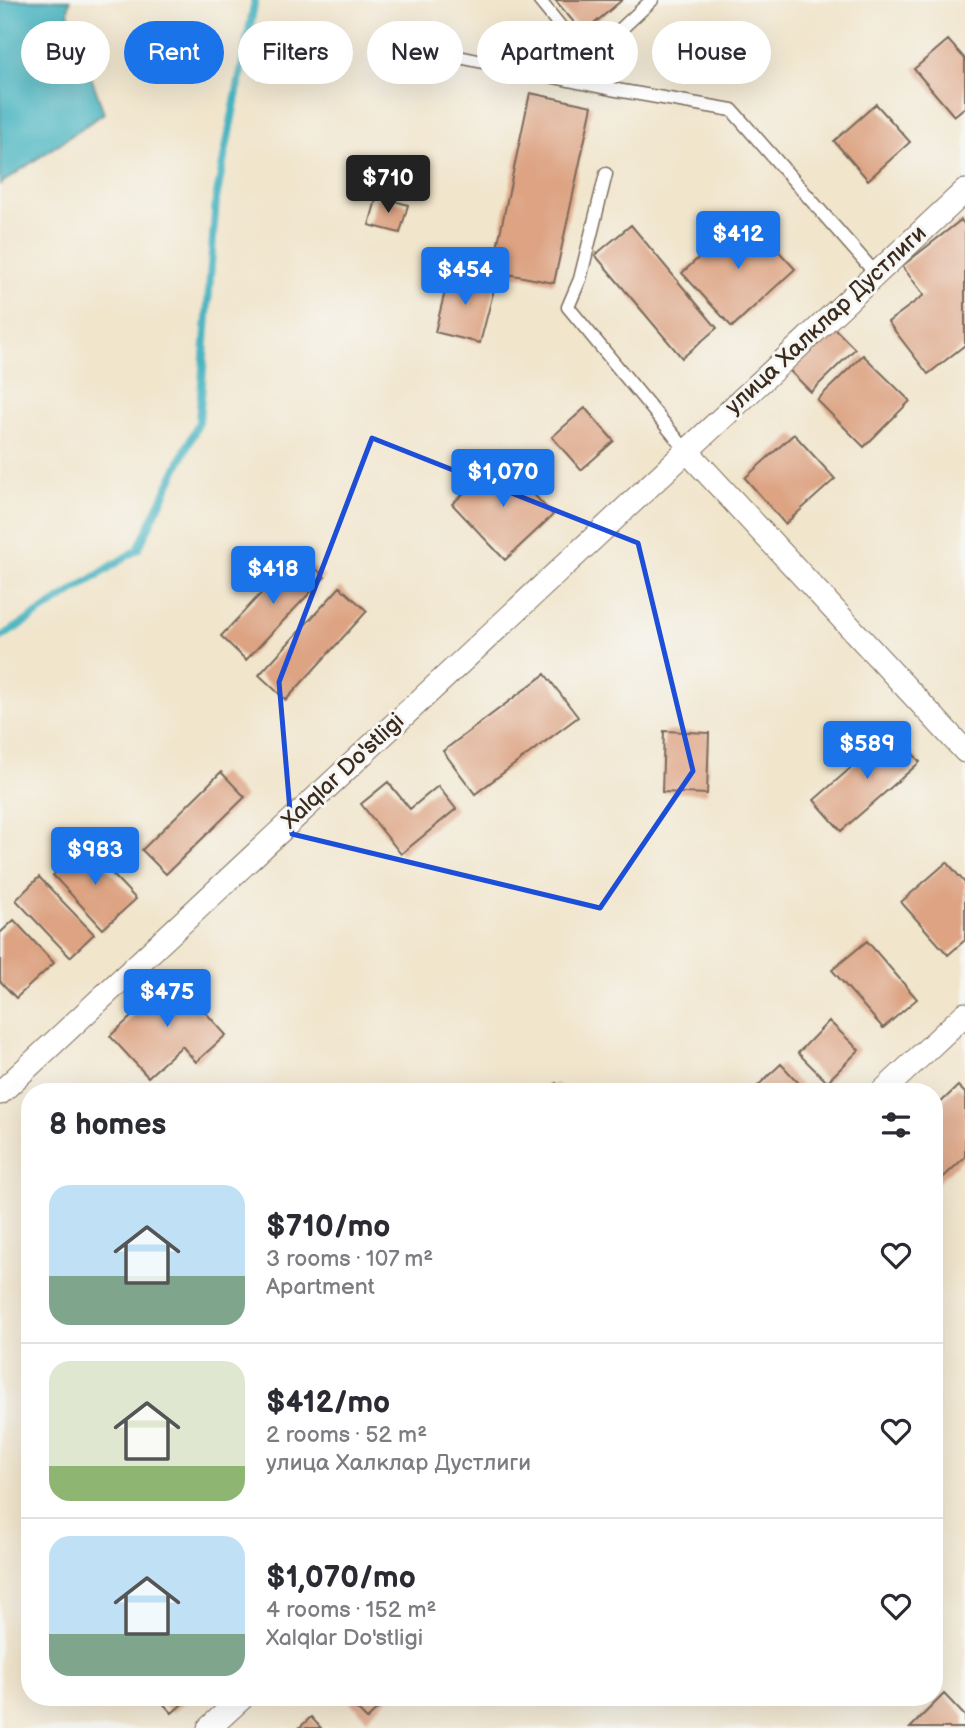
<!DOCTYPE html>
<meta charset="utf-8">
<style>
body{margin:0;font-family:"Balsamiq Sans",sans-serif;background:#f2f2f3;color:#2b2b33;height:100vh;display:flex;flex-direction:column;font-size:26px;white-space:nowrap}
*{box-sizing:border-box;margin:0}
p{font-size:23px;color:#7c7c81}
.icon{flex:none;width:38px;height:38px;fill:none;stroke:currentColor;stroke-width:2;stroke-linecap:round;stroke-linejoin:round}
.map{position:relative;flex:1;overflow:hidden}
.details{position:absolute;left:21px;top:1083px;width:922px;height:623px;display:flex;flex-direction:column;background:#fff;border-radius:28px;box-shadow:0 7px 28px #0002}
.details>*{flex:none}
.guide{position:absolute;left:21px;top:21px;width:924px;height:63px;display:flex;gap:14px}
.price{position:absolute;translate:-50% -60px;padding:0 16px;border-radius:7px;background:#1a73e8;color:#fff;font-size:23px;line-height:46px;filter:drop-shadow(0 2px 4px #0008)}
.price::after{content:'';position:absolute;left:50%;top:42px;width:21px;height:16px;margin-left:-10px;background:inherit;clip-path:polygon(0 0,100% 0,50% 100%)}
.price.active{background:#222;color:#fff}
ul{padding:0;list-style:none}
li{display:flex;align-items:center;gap:21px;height:175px;padding:0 28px}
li+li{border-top:2px solid #e1e1e2}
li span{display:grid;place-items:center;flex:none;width:196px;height:140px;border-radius:21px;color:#555}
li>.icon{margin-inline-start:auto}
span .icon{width:84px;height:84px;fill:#fffc;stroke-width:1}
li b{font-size:30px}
h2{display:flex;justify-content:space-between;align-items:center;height:84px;padding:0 28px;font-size:30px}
.tag{padding:0 24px;border-radius:32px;background:#fff;box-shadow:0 7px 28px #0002;font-size:24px;line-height:63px}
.tag.active{background:#1a73e8;color:#fff}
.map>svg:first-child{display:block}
.water{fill:#45b3c0;stroke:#406e6f;stroke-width:2}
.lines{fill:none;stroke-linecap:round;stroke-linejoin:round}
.stream{stroke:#45b3c0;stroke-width:8}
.building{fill:#dda382}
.service-casing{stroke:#7b6b5b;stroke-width:15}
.minor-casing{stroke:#7b6b5b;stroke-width:25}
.service{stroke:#fff;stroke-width:12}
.minor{stroke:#fff;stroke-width:23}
.marked{fill:none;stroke:#1d4ed8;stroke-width:5;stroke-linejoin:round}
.labels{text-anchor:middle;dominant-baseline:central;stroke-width:6;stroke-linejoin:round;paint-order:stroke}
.street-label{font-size:23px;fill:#3b2a1e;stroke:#f6f6f2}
</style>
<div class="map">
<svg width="965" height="1728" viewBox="0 0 965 1728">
<rect width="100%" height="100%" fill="#f6f6f2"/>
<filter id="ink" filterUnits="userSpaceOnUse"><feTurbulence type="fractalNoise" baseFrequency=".0143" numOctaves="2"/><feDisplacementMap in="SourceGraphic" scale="14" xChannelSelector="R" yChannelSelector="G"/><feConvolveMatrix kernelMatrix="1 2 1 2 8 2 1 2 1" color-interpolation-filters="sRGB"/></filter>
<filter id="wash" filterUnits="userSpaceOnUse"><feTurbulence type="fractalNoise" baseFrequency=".00686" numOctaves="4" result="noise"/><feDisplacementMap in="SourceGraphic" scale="28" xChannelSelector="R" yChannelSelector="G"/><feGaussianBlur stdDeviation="1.57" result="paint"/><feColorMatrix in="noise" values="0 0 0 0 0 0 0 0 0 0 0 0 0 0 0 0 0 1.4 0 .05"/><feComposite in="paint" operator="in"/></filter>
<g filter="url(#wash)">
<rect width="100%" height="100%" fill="#f1e5cc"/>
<!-- water -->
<path class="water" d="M0,0h70l-2,12 36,101 -104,71z"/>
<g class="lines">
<!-- stream -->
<path class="stream" d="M0,638l138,-89 61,-127 17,-223 39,-199"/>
</g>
<g id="blocks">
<!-- building -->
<path class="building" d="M555,0h67l-39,33z
M948,40l17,19v48l-11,9 -40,-47z
M530,93l62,13 -38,177 -62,-12z
M876,104l34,38 -42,38 -34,-39z
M377,196l31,9 -8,28 -31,-8z
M745,215l50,54 -63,58 -50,-54z
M961,220l4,5v120l-37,29 -40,-52 36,-27 -22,-29z
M631,225l86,103 -35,30 -87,-103z
M450,271l46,11 -16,61 -45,-11z
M833,327l22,22 -44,43 -22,-22z
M863,355l47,46 -46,46 -47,-47z
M585,408l29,33 -33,29 -29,-33z
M794,434l41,45 -50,45 -40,-46z
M501,459l52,56 -48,45 -53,-56z
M299,553l26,24 -79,83 -25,-24z
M340,587l27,24 -81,89 -27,-25z
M545,674l33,43 -103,77 -32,-43z
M664,731l45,2 -2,61 -45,-2z
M893,731l27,31 -79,69 -27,-31z
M221,772l24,25 -79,77 -24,-24z
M388,782l22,27 28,-23 18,23 -55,45 -40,-50z
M86,846l50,53 -33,30 -50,-54z
M947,862l18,21v57l-17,15 -47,-53z
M39,877l55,57 -24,23 -54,-57z
M14,920l40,43 -38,35 -16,-17v-48z
M867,941l50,58 -34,29 -51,-58z
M174,978l52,57 -30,27 -14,-16 -34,31 -38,-41z
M829,1021l30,29 -32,32 -29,-29z
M781,1064l26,28h-56z
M556,1083l8,9h-18z
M958,1086l7,7v64l-29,27 -2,-2v-73z
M944,1694l21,22v12h-55z
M158,1698h31l-17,15z
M346,1698h43l-22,21z
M311,1717l10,11h-22z"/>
</g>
</g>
<g filter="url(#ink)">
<use href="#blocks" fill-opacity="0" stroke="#7b6b5b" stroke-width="2"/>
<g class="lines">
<defs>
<path id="service" d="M539,0l72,89
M416,48l195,41 121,21 144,164
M588,60l64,-60
M606,174l-26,105 -12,28 118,143"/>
<path id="minor" d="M686,450l279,301
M882,1092l83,-78
M0,1093l965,-902
M209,1728l33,-30"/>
</defs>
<!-- service casing -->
<use href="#service" class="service-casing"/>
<!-- minor casing -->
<use href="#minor" class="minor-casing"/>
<!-- service -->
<use href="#service" class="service"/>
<!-- minor -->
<use href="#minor" class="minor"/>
</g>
</g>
<!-- marked area -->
<path class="marked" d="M372,438l266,105 55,228 -93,137 -308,-74 -13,-152z"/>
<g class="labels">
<!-- street labels -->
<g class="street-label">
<text transform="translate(826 320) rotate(-43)">улица Халклар Дустлиги</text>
<text transform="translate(343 771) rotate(-43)">Xalqlar Do'stligi</text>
</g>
</g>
</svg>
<b class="price active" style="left:388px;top:215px">$710</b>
<b class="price" style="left:738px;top:271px">$412</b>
<b class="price" style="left:465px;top:307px">$454</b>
<b class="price" style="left:503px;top:509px">$1,070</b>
<b class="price" style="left:273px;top:606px">$418</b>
<b class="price" style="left:867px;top:781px">$589</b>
<b class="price" style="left:95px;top:887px">$983</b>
<b class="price" style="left:167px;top:1029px">$475</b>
<div class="guide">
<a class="tag">Buy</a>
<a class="tag active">Rent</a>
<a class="tag">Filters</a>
<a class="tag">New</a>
<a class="tag">Apartment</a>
<a class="tag">House</a>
</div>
<section class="details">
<h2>8 homes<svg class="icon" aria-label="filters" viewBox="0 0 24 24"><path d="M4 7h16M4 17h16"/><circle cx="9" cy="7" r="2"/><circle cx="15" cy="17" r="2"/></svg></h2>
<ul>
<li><span style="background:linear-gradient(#bfe0f5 65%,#7fa58c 0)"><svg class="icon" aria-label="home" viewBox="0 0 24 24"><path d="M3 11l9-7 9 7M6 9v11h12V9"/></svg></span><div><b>$710/mo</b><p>3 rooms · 107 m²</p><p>Apartment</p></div><svg class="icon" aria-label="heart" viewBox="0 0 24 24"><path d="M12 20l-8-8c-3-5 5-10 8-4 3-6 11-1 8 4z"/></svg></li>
<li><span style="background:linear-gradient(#dfe7d0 75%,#8fb573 0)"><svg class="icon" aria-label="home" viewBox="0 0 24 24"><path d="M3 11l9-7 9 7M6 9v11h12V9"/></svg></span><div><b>$412/mo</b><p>2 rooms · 52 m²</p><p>улица Халклар Дустлиги</p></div><svg class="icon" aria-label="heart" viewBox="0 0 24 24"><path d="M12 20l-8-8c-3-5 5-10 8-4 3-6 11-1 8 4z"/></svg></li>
<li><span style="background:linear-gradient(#bfe0f5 70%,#7fa58c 0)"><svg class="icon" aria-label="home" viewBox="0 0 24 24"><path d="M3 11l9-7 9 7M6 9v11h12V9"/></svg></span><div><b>$1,070/mo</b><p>4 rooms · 152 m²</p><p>Xalqlar Do'stligi</p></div><svg class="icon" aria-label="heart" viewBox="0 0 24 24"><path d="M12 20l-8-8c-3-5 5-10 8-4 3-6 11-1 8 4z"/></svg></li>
</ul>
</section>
</div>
